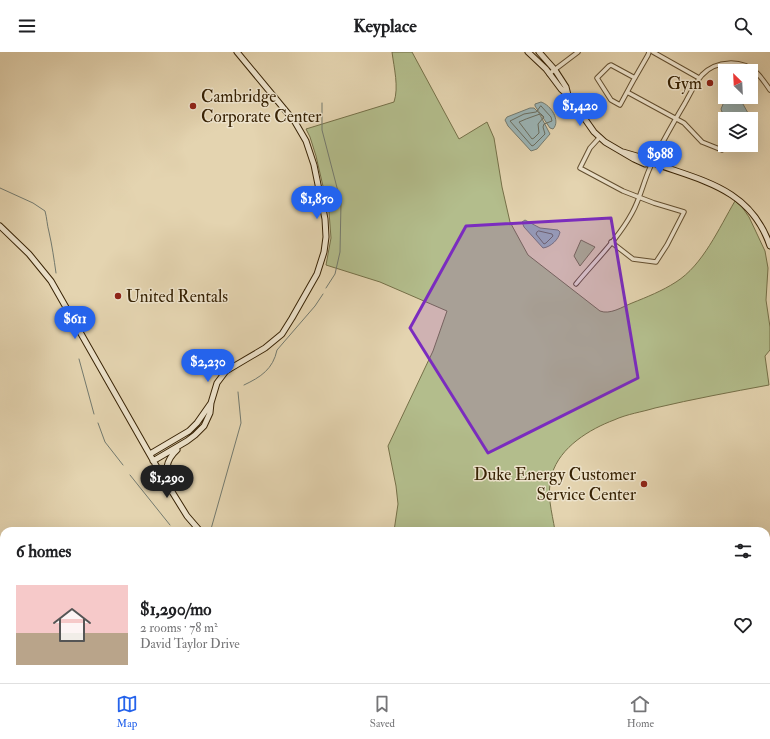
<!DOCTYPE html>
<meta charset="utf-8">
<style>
body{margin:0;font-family:"IM FELL Double Pica",serif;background:#f2f2f2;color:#202124;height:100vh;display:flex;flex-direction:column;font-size:15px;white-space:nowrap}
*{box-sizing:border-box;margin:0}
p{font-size:13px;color:#757577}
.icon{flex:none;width:22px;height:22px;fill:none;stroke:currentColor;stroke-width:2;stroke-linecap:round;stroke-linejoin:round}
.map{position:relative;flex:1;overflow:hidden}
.details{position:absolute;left:0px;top:475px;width:770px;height:156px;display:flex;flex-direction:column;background:#fff;border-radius:12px 12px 0 0;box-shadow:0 4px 16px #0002}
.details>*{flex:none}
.needle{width:26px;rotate:336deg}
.tools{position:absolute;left:718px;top:12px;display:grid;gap:8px}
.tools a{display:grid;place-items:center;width:40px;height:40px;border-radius:0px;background:#fff;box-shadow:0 4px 16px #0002;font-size:20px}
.price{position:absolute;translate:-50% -34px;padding:0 9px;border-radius:14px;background:#2563eb;color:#fff;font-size:13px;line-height:26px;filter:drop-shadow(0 1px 2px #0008)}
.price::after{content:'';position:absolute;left:50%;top:24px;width:12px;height:9px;margin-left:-6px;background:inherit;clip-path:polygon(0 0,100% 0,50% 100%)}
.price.current{background:#222;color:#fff}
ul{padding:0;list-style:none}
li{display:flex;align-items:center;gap:12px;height:100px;padding:0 16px}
li span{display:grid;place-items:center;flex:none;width:112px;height:80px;border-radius:0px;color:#555}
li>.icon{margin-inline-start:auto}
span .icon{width:48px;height:48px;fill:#fffc;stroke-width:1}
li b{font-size:17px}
h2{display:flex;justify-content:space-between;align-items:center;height:48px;padding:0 16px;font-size:17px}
header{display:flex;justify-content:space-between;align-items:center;height:52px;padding:0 16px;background:#fff;font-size:18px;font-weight:700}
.tab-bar{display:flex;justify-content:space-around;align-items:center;height:56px;border-top:1px solid #e0e0e0;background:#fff;font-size:11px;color:#757577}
.tab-bar a{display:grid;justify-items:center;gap:2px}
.tab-bar .current{color:#2563eb}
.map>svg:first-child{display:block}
.green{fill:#b3bd8c;stroke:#757048}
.water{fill:#9bb5b7;stroke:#737a6f}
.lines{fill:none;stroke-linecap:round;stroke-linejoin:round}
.shore{stroke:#696c5e;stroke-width:1}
.stream{stroke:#737a6f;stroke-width:1}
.street-casing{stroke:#624e2f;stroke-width:5.5}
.secondary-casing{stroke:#372204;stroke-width:7}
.street{stroke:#ede3cc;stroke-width:3.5}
.secondary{stroke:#ede3cc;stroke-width:5}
.marked{fill:#7b2cbf;fill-opacity:0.2;stroke:#7b2cbf;stroke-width:3;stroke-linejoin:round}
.poi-dot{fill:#8f2418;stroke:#ede3cc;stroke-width:1.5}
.labels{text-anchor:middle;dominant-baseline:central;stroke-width:3;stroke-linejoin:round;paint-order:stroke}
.poi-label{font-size:17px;fill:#372204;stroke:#ede3cc;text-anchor:end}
</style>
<header><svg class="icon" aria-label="menu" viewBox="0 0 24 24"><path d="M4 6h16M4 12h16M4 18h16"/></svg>Keyplace<svg class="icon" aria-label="search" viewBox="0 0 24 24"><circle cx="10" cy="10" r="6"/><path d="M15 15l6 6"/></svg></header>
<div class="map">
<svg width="770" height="631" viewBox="0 0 770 631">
<rect width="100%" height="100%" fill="#e4d4b0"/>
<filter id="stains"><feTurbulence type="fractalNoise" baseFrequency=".005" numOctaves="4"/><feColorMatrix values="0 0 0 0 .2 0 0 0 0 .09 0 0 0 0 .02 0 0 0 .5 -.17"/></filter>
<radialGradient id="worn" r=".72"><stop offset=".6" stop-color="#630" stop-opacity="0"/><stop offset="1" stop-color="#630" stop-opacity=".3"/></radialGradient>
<!-- green -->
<path class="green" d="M392,0h20l47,87 28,-17 7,16 8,49 8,35 18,33 72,56c10,4 22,-4 32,-8 15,-6 30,-12 44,-21 27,-17 43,-54 59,-81l7,6 7,10 16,34 3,17 -2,32 4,27v23l-5,6 4,29c-38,7 -76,14 -114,23 -13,4 -28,6 -41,12 -24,9 -54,27 -62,54 -6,21 0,37 3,57h-161l4,-27 -2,-18 -8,-40 45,-95 14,-40 -67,-29 -54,-17 5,-27 -2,-26 -13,-56 -6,-19 -4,-8 88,-27c5,-15 0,-34 -2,-50z
M581,188l14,7 -15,19 -6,-10z
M551,627h65l-1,4h-64z
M618,627h41l5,2 9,-2h47l1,4h-103z"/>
<!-- water -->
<path class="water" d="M726,45h13l9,16 7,7 -1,4 -3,2v-7h-14l-15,-7 -1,-3z
M541,50c10,3 20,19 12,27l-3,-1 -15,-22v-2z
M530,56h4l5,5 11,21 -13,15 -6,2 -23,-25 -3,-6 2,-3z
M525,168l15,8 18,2 2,2c-1,7 -9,15 -17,16l-19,-21 -2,-5z"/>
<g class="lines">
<!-- shore -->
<path class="shore" d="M541,54l10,11 1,4 -8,3 -1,3 2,7 -11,11 -2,1 -22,-25 14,-7 12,-2z
M541,62l3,3 -6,7 1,9 -5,5 -2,1 -13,-17 7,-3z
M539,179l13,3 1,2 -7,7 -2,1 -8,-10 1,-2z"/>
<!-- stream -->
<path class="stream" d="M322,51v27l19,73 -1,49 -5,22 -9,14
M0,136l33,15 12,8c2,7 2,14 4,21 3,13 5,27 7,41
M79,307l15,55
M244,333c17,-8 29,-16 33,-35l38,-44 8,-12
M98,371l7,19 18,23
M130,423l40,50
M211,477l30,-106 -3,-31
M766,586l4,-7
M341,627l2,4
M738,627h6"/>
<defs>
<path id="street" d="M653,0l46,26
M549,22l29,-22
M635,26l-24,-13 -2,1 -12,12 14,22 9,5c9,-17 18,-33 28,-50l1,-3
M627,40l57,31 18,19 20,8
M600,85l-10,11 -10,20 43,23 31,12 30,9 -17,33 -11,17 -23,-3 -22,-17
M576,232c19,-23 42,-45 56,-71 8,-14 11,-29 17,-43 10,-23 23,-45 36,-67 5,-9 10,-20 17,-28 14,-15 40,-16 55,-2 5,5 9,11 13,17"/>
<path id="secondary" d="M528,0l18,17 15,20 7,6
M539,0l16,18 11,17 2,8 26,37 11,10 29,17 11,5 8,-1
M623,100l24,7 6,4c50,18 98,26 117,83
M0,174l29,28 22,27 107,188 29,47 13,15
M150,402l39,-23 8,-8 14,-20
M153,409l34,-20 8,-6 9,-9 6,-13 1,-10 6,-20 9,-12 39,-23 17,-14 10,-16 25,-44 7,-22 2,-15 -1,-18 -11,-54 -8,-24 -11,-19 -58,-70
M170,434c-5,-15 -5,-25 7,-36
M766,562l4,-7
M0,593l4,1
M725,627l1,4"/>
</defs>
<!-- street casing -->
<use href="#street" class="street-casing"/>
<!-- secondary casing -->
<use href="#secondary" class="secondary-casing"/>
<!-- street -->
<use href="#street" class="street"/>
<!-- secondary -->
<use href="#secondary" class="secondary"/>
</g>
<!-- marked area -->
<path class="marked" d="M611,166l27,160 -150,75 -78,-125 56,-102z"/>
<!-- markers -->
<g class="poi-dot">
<circle cx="710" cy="31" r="4"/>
<circle cx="193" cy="54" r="4"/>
<circle cx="118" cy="244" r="4"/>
<circle cx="644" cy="432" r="4"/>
</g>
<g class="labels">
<!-- poi labels -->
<g class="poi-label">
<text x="702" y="31">Gym</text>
<text x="201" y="44" text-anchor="start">Cambridge<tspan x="201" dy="20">Corporate Center</tspan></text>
<text x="126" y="244" text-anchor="start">United Rentals</text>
<text x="636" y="422">Duke Energy Customer<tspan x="636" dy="20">Service Center</tspan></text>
</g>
</g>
<rect width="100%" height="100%" filter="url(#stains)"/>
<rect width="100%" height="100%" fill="url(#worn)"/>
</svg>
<div class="tools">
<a><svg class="needle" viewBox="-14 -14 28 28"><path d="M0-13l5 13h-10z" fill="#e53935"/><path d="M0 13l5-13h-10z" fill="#757577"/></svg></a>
<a><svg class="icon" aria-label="layers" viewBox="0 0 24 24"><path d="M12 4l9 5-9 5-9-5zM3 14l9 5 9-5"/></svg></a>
</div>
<b class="price" style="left:580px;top:75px">$1,420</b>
<b class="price" style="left:660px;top:123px">$988</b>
<b class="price" style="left:317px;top:168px">$1,850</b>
<b class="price" style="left:75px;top:288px">$611</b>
<b class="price" style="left:208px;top:331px">$2,230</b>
<b class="price current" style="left:167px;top:447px">$1,290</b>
<section class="details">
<h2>6 homes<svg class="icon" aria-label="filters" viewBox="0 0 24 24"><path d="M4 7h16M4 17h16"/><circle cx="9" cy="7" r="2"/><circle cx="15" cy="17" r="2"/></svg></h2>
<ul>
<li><span style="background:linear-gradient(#f6c9c9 60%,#b9a48a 0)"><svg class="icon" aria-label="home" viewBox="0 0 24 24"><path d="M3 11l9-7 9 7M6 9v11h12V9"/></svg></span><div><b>$1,290/mo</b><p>2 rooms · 78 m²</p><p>David Taylor Drive</p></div><svg class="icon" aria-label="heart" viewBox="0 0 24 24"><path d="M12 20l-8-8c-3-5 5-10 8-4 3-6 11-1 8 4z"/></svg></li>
</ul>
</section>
</div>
<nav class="tab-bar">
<a class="current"><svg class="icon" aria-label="map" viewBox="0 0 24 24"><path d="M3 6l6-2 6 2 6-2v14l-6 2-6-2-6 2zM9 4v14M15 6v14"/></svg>Map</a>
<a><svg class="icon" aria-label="saved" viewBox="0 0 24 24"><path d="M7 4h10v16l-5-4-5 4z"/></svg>Saved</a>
<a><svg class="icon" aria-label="home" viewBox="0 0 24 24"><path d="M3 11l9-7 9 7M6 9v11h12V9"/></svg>Home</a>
</nav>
